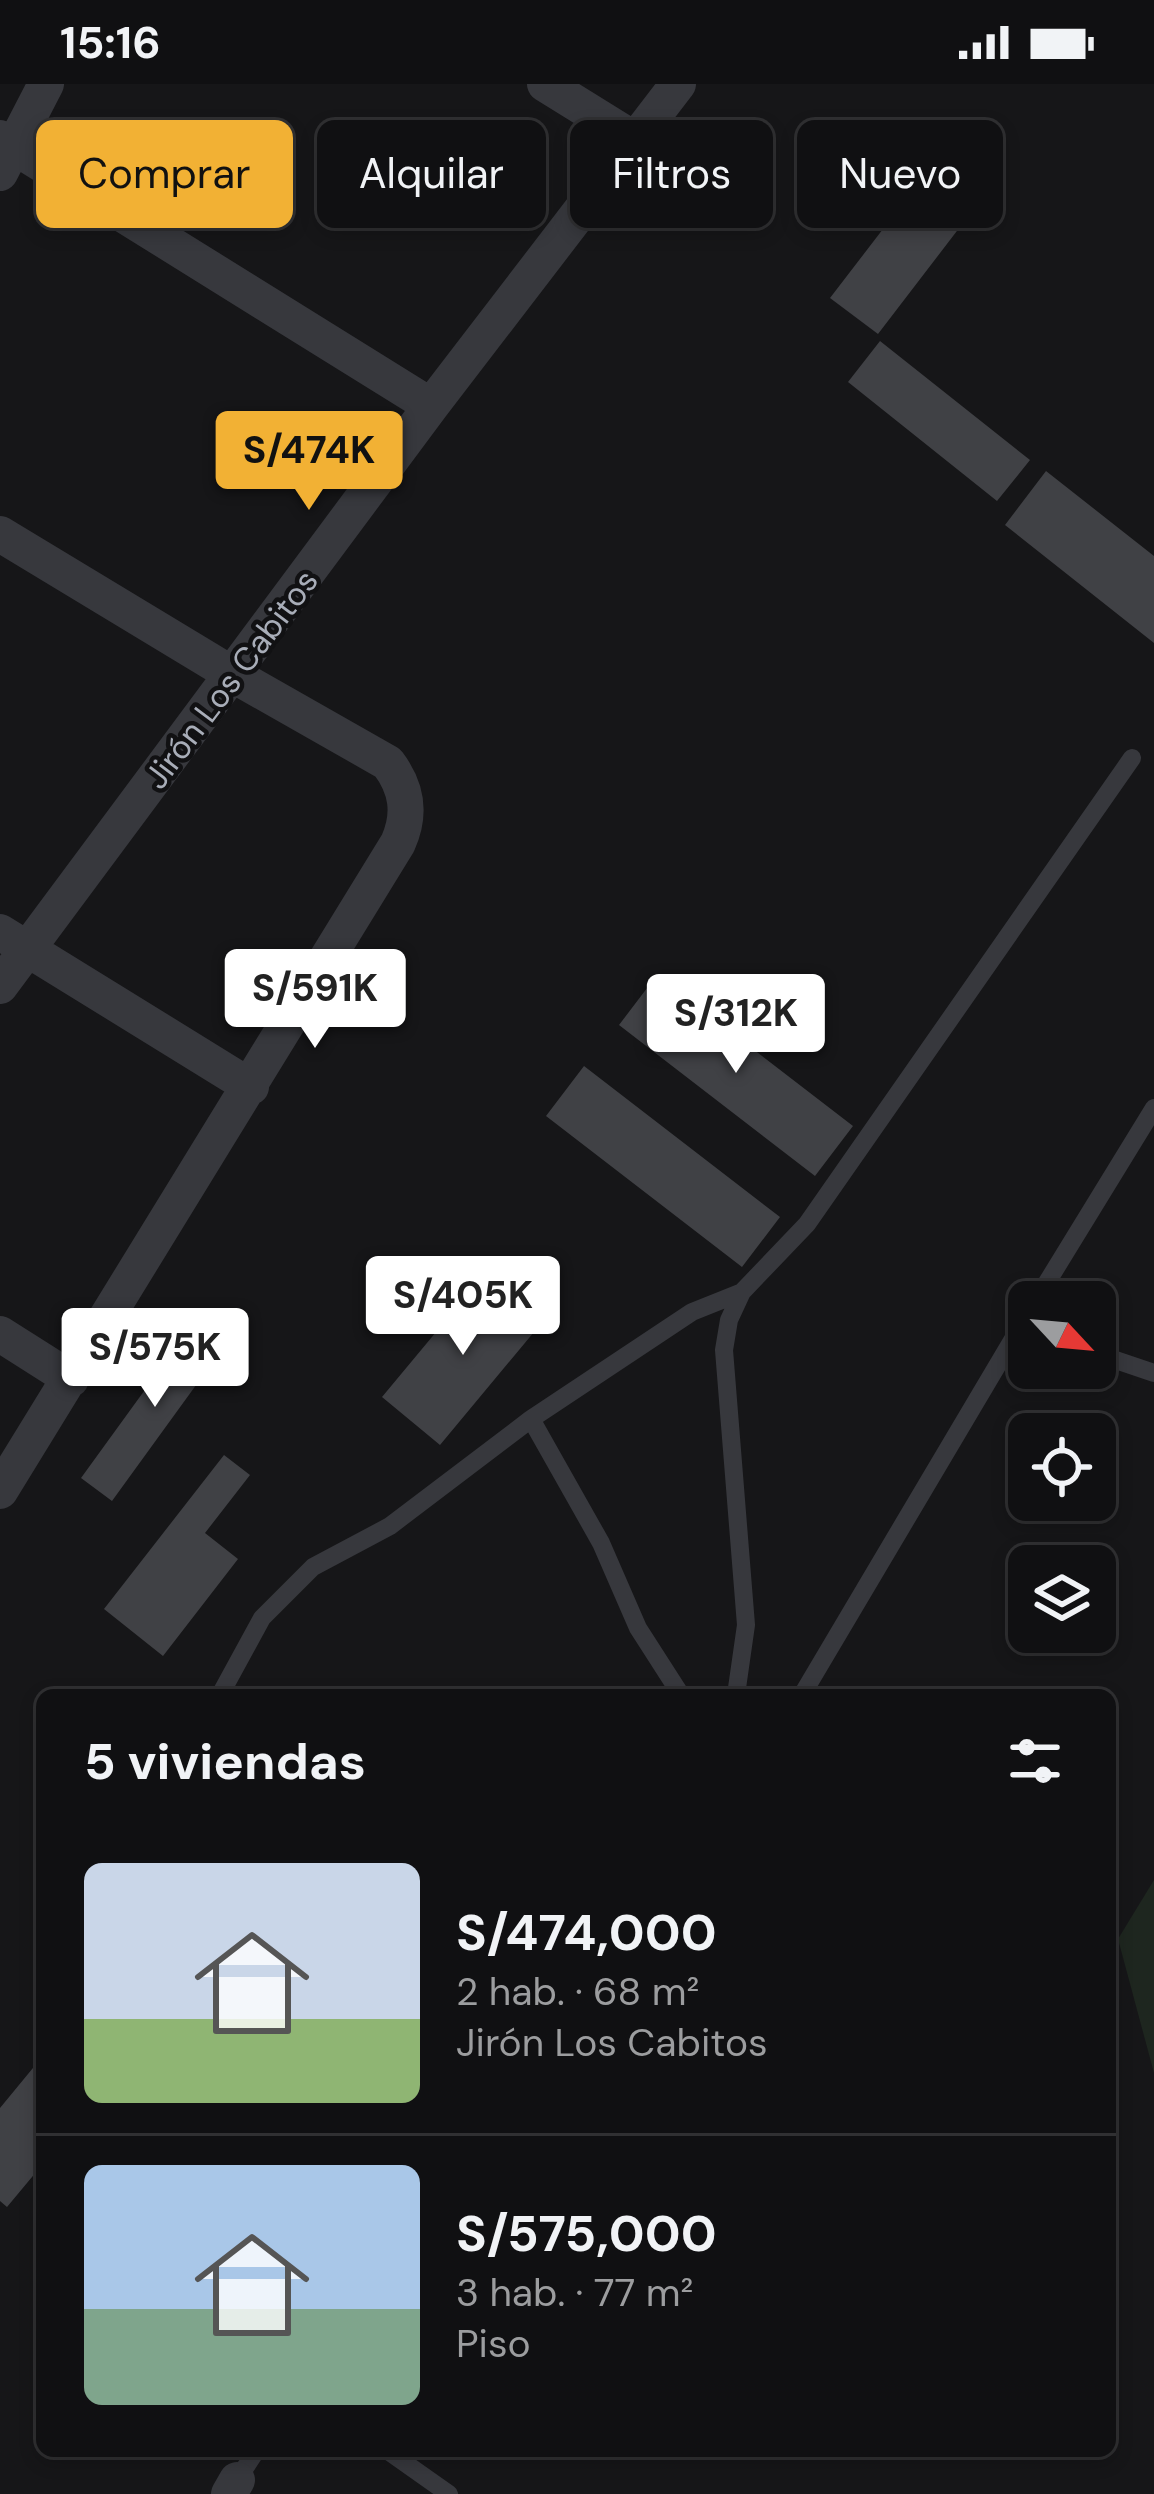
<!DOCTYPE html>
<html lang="es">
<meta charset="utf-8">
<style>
body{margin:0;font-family:"DM Sans",sans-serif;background:#19191b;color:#f1f3f6;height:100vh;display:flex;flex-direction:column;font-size:45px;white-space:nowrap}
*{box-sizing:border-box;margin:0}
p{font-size:39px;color:#9c9d9f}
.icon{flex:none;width:66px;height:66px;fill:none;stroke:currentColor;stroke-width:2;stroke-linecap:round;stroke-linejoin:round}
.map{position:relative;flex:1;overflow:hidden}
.panel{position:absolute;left:36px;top:1605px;width:1080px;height:768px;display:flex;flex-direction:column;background:#101012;border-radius:18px;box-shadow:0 6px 18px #0003,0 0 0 3px #303032}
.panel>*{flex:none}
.banner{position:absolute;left:36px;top:36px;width:1083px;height:108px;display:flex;gap:24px}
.needle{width:78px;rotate:116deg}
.tools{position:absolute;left:1008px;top:1197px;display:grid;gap:24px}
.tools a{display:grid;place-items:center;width:108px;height:108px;border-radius:18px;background:#101012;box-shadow:0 6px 18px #0003,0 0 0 3px #303032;font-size:60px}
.price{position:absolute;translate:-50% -102px;padding:0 27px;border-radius:12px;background:#fff;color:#222;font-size:39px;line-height:78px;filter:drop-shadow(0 3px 6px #0008)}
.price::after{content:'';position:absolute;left:50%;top:72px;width:36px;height:27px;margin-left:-18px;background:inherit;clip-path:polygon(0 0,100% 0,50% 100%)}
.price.current{background:#f2b134;color:#111}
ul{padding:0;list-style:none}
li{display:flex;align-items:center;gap:36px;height:300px;padding:0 48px}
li+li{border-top:3px solid #303032}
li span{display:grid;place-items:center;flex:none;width:336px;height:240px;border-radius:18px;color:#555}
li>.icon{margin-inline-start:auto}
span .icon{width:144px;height:144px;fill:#fffc;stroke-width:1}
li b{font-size:51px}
h2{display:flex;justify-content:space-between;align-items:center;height:144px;padding:0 48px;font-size:51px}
.chip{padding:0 42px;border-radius:18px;background:#101012;box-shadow:0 6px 18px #0003,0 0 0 3px #303032;font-size:42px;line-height:108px}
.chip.current{background:#f2b134;color:#111}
.status{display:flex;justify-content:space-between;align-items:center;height:84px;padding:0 60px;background:#101012;direction:ltr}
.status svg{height:33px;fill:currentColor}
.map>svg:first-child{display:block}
.green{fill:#1e261f}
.building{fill:#404145}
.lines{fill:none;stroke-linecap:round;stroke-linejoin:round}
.lane{stroke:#37383d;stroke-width:18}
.street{stroke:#37383d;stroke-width:36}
.labels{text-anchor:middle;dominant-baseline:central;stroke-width:9;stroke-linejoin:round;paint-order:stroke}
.street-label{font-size:33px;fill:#a8adb8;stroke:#111113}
</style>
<div class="status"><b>15:16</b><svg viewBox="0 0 49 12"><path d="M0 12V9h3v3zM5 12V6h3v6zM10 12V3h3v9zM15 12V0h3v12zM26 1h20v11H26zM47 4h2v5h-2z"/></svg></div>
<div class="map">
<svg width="1154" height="2410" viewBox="0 0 1154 2410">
<rect width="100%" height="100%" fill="#161618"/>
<!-- green -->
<path class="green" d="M1154,1796v193l-36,-134z"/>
<!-- building -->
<path class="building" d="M926,89l47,37 -95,124 -48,-36z
M880,257l150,119 -33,41 -149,-119z
M1046,387l108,85v87l-149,-118z
M657,891l196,151 -38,50 -196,-151z
M584,982l196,151 -38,50 -196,-151z
M486,1188l58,48 -104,125 -58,-48z
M197,1234l31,23 -116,160 -31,-23z
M224,1371l26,20 -45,58 33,26 -75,97 -59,-47z
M42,1973v108l-35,42 -7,-6v-93z"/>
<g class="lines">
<!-- lane -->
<path class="lane" d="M1035,1218l119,-194
M1095,1269l59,20
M531,1335l70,124 37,85 43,67
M220,1611l42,-77 51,-51 77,-41 141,-107 161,-107 50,-20 65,-68 325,-466
M736,1611l10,-70 -22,-275 5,-30 13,-28
M802,1611l227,-383
M388,2367l61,43
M237,2396l19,-29"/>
<!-- street -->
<path class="street" d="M545,0l92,57
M0,54l431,268
M0,89l46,-89
M0,450l235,142 153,87c19,25 23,51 10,80l-398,648
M0,848l251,155
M0,902l431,-580 247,-322
M0,1250l71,45
M229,2410l8,-14"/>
</g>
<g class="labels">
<!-- street labels -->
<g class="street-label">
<text transform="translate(231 595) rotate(-53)">Jirón Los Cabitos</text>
</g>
</g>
</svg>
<div class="tools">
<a><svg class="needle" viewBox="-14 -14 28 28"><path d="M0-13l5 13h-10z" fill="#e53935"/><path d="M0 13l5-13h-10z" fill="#9c9d9f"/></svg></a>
<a><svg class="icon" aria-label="locate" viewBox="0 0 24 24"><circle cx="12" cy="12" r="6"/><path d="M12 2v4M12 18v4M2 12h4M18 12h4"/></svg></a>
<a><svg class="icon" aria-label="layers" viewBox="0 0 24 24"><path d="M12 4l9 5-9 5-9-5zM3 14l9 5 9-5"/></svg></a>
</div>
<b class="price current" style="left:309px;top:429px">S/474K</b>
<b class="price" style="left:315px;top:967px">S/591K</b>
<b class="price" style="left:736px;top:992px">S/312K</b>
<b class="price" style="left:463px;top:1274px">S/405K</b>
<b class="price" style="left:155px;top:1326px">S/575K</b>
<div class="banner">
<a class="chip current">Comprar</a>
<a class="chip">Alquilar</a>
<a class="chip">Filtros</a>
<a class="chip">Nuevo</a>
</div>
<section class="panel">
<h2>5 viviendas<svg class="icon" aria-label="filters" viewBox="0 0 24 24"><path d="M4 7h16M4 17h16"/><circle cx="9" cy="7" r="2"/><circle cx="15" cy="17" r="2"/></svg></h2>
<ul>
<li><span style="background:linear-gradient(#c9d6e8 65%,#8fb573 0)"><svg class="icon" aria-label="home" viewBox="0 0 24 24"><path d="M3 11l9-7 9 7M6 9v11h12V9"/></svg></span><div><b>S/474,000</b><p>2 hab. · 68 m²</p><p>Jirón Los Cabitos</p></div></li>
<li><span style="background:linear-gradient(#a9c7e8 60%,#7fa58c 0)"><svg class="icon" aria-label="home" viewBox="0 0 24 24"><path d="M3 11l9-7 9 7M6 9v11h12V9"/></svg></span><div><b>S/575,000</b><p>3 hab. · 77 m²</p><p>Piso</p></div></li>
</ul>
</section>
</div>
